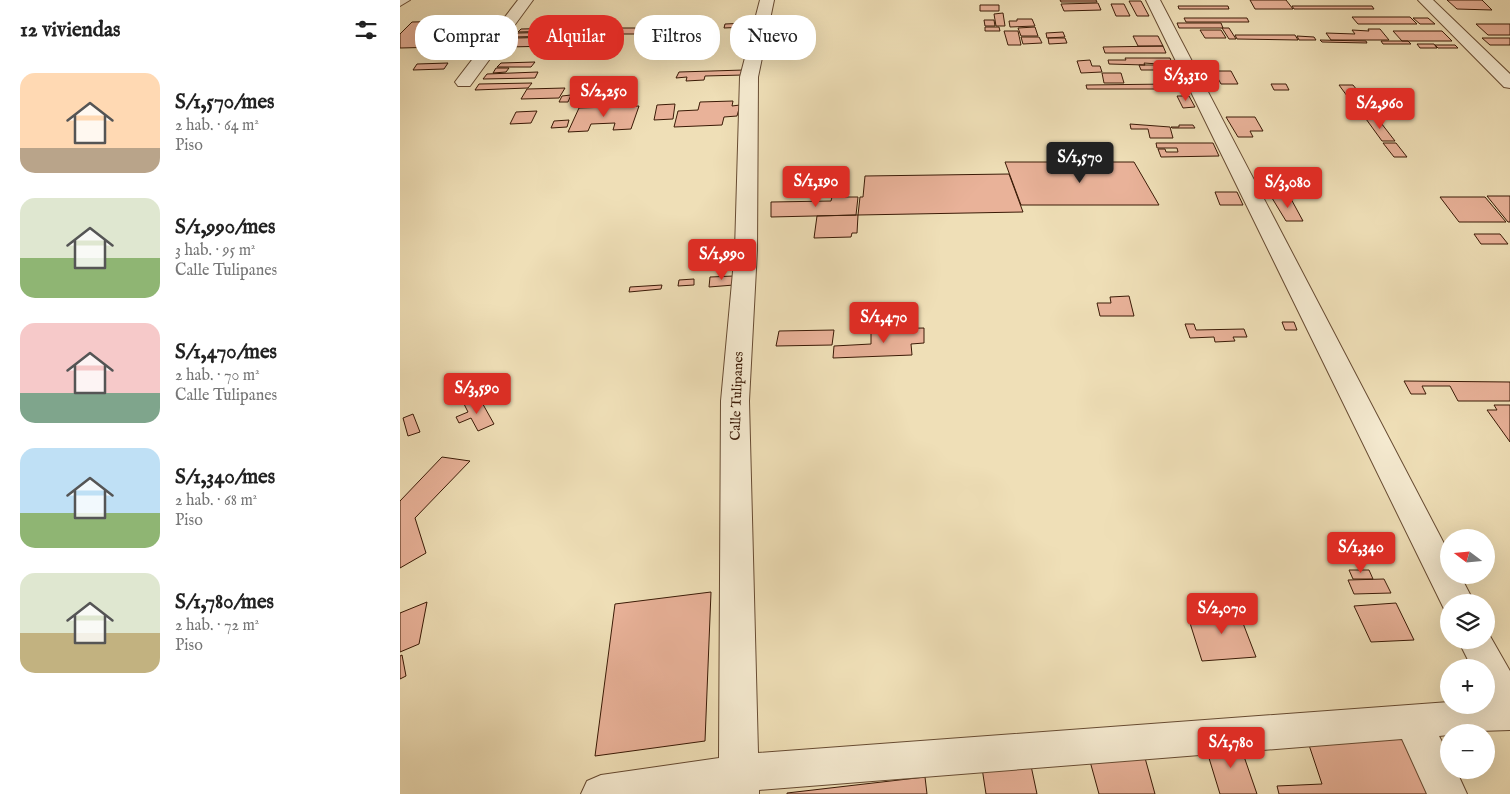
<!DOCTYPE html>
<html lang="es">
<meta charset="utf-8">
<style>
body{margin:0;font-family:"IM FELL English",serif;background:#f6f6f6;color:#222;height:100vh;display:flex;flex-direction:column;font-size:19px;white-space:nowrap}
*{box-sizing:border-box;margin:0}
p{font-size:16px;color:#767676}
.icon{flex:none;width:28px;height:28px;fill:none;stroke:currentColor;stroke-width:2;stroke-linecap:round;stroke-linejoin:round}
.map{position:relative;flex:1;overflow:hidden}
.details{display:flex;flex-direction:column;background:#fff;width:400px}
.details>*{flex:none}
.top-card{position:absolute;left:15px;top:15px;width:475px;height:45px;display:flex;gap:10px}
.needle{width:32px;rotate:286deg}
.controls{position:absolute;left:1040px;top:529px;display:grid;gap:10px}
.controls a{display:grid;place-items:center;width:55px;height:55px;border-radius:50%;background:#fff;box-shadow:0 5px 20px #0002;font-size:25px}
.price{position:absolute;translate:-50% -42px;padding:0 11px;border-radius:5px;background:#d93025;color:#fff;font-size:16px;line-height:32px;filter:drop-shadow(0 1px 2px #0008)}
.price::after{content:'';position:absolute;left:50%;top:30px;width:15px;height:11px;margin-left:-8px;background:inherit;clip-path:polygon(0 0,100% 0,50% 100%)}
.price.active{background:#222;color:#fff}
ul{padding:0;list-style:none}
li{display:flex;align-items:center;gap:15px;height:125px;padding:0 20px}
li span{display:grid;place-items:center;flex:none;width:140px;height:100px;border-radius:15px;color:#555}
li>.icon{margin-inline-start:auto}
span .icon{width:60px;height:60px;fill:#fffc;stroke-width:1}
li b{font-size:21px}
h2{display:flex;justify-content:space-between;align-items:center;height:60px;padding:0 20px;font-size:21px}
.chip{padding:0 18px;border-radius:20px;background:#fff;box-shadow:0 5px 20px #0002;font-size:18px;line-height:45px}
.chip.active{background:#d93025;color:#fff}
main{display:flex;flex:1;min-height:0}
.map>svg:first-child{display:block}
.building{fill:#e9b299;stroke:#3a1a06}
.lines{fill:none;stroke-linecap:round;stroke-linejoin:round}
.minor-casing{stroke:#674b32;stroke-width:2}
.minor{fill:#f5ead0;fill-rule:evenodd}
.labels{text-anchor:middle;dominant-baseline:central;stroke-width:5;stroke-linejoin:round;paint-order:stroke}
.street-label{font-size:14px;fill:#3a1a06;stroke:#f5ead0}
</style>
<main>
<section class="details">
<h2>12 viviendas<svg class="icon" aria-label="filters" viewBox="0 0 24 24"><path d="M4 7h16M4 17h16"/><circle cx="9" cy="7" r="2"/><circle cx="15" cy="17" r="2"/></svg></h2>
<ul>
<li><span style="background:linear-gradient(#ffd9b3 75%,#b9a48a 0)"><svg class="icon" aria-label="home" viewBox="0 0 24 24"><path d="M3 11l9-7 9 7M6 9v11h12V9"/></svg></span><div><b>S/1,570/mes</b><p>2 hab. · 64 m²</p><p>Piso</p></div></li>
<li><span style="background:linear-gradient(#dfe7d0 60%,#8fb573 0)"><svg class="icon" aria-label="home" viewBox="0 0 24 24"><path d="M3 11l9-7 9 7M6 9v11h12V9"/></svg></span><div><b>S/1,990/mes</b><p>3 hab. · 95 m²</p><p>Calle Tulipanes</p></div></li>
<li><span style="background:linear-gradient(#f6c9c9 70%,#7fa58c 0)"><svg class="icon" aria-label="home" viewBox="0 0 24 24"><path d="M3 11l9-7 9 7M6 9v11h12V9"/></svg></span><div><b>S/1,470/mes</b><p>2 hab. · 70 m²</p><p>Calle Tulipanes</p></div></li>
<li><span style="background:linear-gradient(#bfe0f5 65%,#8fb573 0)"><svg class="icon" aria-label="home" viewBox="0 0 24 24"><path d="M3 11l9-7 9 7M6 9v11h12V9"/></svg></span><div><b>S/1,340/mes</b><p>2 hab. · 68 m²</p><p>Piso</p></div></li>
<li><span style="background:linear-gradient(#dfe7d0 60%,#c2b280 0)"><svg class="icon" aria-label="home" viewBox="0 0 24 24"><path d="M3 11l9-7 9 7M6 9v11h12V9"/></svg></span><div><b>S/1,780/mes</b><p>2 hab. · 72 m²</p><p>Piso</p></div></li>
</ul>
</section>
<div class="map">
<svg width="1110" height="794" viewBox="0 0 1110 794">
<rect width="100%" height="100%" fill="#efdfb7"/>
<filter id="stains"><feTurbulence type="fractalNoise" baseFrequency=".004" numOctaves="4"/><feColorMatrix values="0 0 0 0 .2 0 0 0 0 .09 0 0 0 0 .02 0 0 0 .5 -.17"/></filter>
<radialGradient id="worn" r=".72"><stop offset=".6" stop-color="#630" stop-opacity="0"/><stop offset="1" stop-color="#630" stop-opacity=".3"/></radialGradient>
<!-- building -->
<path class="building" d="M660,0h36l1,2h-36z
M850,0h36l7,9h-38z
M1047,0h35l10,10 -35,-1z
M729,1h12l8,15h-12z
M698,3l3,7 -37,1 -3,-7z
M711,4h13l6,12h-14z
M580,5h19v6h-19z
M778,6h50l1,3h-50z
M892,6h80l2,3h-80z
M603,13l2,13h-9l-2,-12z
M952,17h58l7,7h-59z
M784,18h63l2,4h-63z
M1013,18h15l7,6h-15z
M617,19h15l3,7 -25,1 -1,-6h8z
M103,20l-21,26 -82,2v-14l12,-12z
M584,20h10l1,6h-10z
M347,23l-1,4 -22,1 1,-4z
M777,23h44l2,5h-44z
M1076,24h34v11h-22z
M585,27h14l1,4h-15z
M635,27l3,9h-17l-3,-8z
M164,28l-2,3 -44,1 3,-3z
M214,28h59l-4,6h-58z
M822,28h7l7,11h-7z
M968,29h12l9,11h-58l-5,-7 29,1 -3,-4 17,1z
M800,30h21l5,8h-21z
M604,31h14l3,14h-13z
M993,31h49l10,10h-50z
M162,32l-3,4 -45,1 4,-4z
M663,32l2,5 -18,1 -1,-5z
M835,35h60l3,5 -61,-1z
M733,36h25l5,10h-25z
M897,36l17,1 2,3h-17z
M161,37l-6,9 -48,1 8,-9z
M621,37h18l3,6 -19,1z
M648,38h17l2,5 -18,1z
M1082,38h28v7h-20z
M920,40l46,1 1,2 -45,-1z
M981,41h27l3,3h-28z
M1017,44h17l3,4h-17z
M1035,45h20l3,3h-20z
M763,46l3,7h-61l-2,-6z
M83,47l-4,5 -50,1 4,-5z
M725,58h45l3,7 -29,-2 1,2 -36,-1 -1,-4h18z
M690,60l2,6h8l2,6 -21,1 -4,-12z
M135,62l-4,5h-34l4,-4z
M48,63l-4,6 -31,1 4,-6z
M739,65h17l2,5h-17z
M96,68h13l-3,4 -13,1z
M344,70l-1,5 -38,1 -1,4 -18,1 1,-4 -11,1 3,-6z
M814,71h17l7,13h-17z
M138,72l-3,6 -52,1 4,-5z
M702,73h19l3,10h-20z
M132,83l-4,5 -53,2 4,-6z
M770,84l2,5h-85l-1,-4z
M871,84h15l3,6h-15z
M939,85h14l12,15h-15z
M165,88l-6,10 -38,1 6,-10z
M171,95l-3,7h-9l3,-6z
M777,96h12l6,11 -12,1z
M333,101l-1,5 8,-1 -3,11 -13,1 -2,8 -48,2 4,-16 20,-1 2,-8z
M953,103h14l11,14h-14z
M275,104l-2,15 -19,1 3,-15z
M239,106l-8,23 -18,1 2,-7 -24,1 -3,7 -20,1 11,-24z
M137,111l-6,12 -21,1 6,-12z
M826,117h29l8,14h-13l3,6h-15z
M966,119h12l17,22h-13z
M169,120l-2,7 -16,1 3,-7z
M730,124l40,3 3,11h-23l-2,-9h-17z
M779,125h14l2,3h-23l-1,-1h8z
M756,143h57l6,13 -58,1 -3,-8h7l1,3h12l-1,-4h-20z
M983,143h13l11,14h-13z
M605,162h129l25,43h-138z
M609,174l14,38 -165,3 2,-18h3l2,-21z
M864,184h17l6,11 -16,1z
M815,192h22l6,13h-23z
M1087,196h23v26h-2z
M432,197h26l-2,18 -85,2v-15l60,-1z
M890,197l13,24h-17l-14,-23z
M1040,197h45l21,25h-47z
M458,215l-1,18h-5l-1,4 -37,1 3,-22z
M1074,234h26l8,10h-27z
M334,276v9l-25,2 1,-10z
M294,279v6l-16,1 1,-6z
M262,285l-1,4 -32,3 1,-5z
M729,296l5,20h-34l-3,-13h14l-1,-6z
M882,322h12l3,8h-12z
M785,324h9l2,6 48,-1 3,8h-14l2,4 -20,1 -1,-5 -24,1z
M524,328v15l-13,1 1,11 -79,3 1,-12 37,-2v-15z
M434,330l-2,15 -56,1 3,-15z
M1004,381l106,1v19h-52l-8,-15h-28l4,8h-15z
M80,399l14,25 -16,7 -7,-13 -12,5 -3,-6 12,-5 -4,-8z
M1094,405h16v37l-23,-32h10z
M13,414l7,18 -12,4 -5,-18z
M42,457l28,4 -55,57 11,35 -26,15v-67z
M949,570h20l4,9h-20z
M984,579l7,14 -37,1 -6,-14z
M311,592l-6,149 -110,15 20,-152z
M27,602l-8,42 -19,8v-39z
M996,603l18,37 -43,2 -17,-36z
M836,605l20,52 -54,4 -13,-41 18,-1 -4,-12z
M2,655l4,21 -6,3v-23z
M1008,735l32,59h-161l-2,-8 45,-2 -14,-42z
M839,742l18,52h-37l-15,-49z
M742,747l13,47h-56l-11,-40z
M630,761l7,33h-51l-4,-26z
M525,777l2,17h-140v-1z"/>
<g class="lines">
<defs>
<path id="minor" d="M0,0h10l-10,6z
M118,0h15l-63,86h-12l-3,-4 3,-4z
M360,0h14l-16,77 -1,173 -8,151 9,352 691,-51v3h37v-37h-14l-14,-28h28v-11l24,42v59l-61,2v3l-10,1 10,19v15h7l11,24h-40l-25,-55 -643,51v4h-178l6,-13 14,-6 118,-17 2,-357 14,-151 5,-173z
M746,0h14l289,553v22h11l14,27h-25v11l-4,-2z
M1018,0h15l77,74v14l-6,-1z"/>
</defs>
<!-- minor casing -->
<use href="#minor" class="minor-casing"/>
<!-- minor -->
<use href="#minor" class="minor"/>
</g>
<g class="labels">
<!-- street labels -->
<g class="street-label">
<text transform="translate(337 396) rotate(-88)">Calle Tulipanes</text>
</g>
</g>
<rect width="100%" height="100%" filter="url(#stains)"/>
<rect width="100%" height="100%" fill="url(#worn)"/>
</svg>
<div class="controls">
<a><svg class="needle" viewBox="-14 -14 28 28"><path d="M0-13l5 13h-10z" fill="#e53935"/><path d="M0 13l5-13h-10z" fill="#767676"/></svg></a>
<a><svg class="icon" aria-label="layers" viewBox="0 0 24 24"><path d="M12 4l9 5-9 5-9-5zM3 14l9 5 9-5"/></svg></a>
<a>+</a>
<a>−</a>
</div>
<b class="price" style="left:786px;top:102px">S/3,310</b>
<b class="price" style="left:204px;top:118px">S/2,250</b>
<b class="price" style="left:980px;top:130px">S/2,960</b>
<b class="price active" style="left:680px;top:184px">S/1,570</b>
<b class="price" style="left:416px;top:208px">S/1,190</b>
<b class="price" style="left:888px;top:209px">S/3,080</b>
<b class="price" style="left:322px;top:281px">S/1,990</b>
<b class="price" style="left:484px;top:344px">S/1,470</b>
<b class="price" style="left:77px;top:415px">S/3,590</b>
<b class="price" style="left:961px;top:574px">S/1,340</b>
<b class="price" style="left:822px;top:635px">S/2,070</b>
<b class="price" style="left:831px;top:769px">S/1,780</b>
<div class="top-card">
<a class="chip">Comprar</a>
<a class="chip active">Alquilar</a>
<a class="chip">Filtros</a>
<a class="chip">Nuevo</a>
</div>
</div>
</main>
